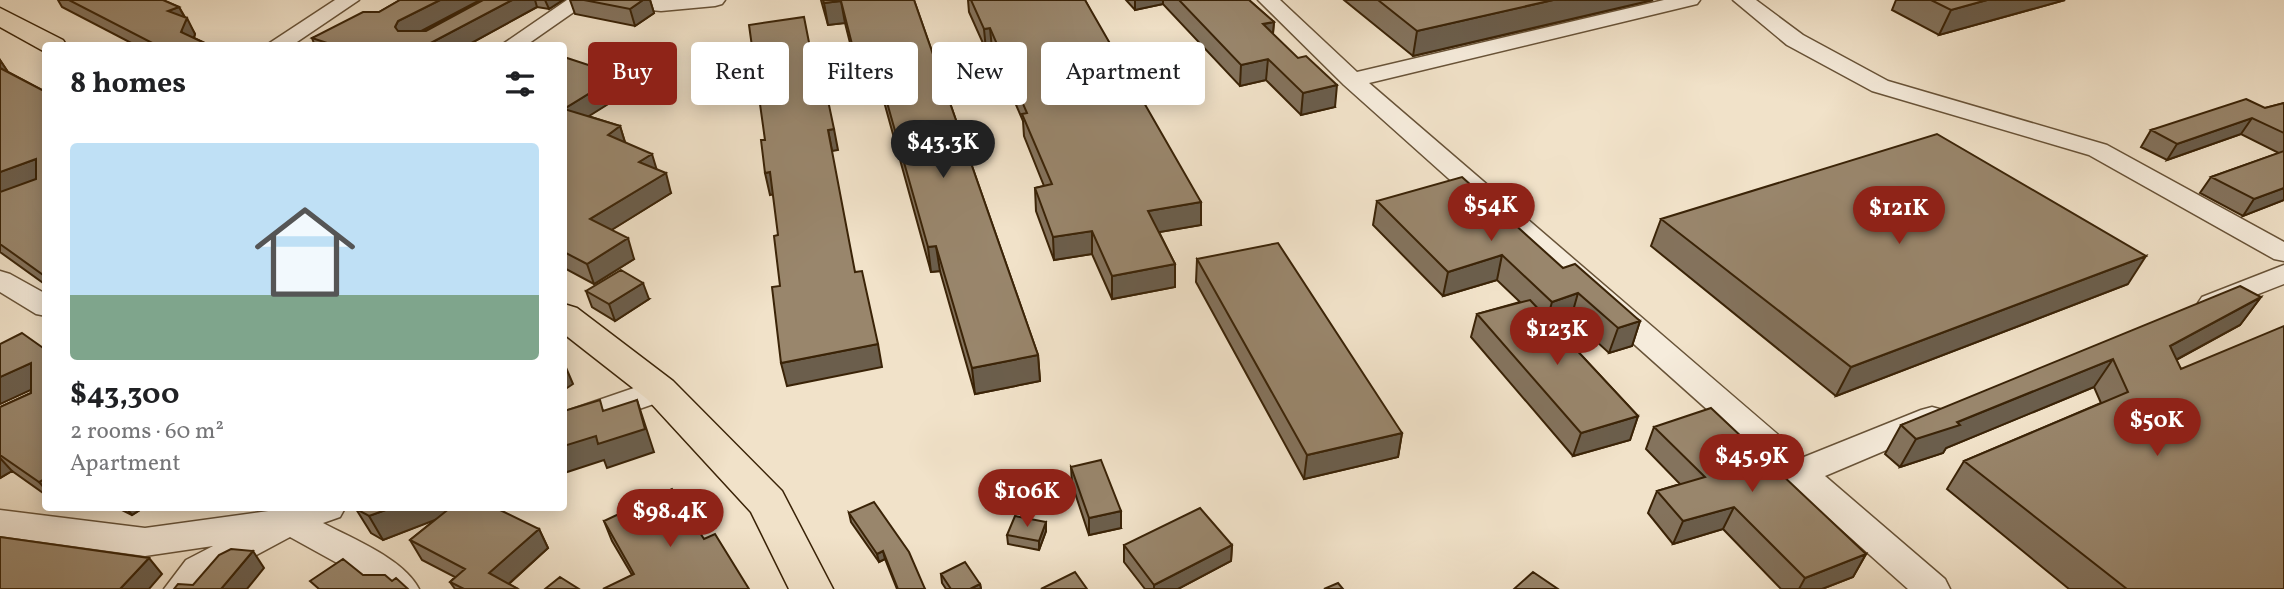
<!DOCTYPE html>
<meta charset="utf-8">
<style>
body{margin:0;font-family:Vollkorn,serif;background:#f2f2f2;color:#202124;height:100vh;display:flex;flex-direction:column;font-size:26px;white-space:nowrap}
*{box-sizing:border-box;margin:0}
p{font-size:23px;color:#757577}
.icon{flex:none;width:38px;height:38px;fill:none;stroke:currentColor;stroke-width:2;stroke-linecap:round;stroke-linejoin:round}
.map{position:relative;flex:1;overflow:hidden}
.details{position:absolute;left:42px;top:42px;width:525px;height:469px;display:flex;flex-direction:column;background:#fff;border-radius:7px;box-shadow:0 4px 18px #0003}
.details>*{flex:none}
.guide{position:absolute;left:588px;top:42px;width:665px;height:63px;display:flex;gap:14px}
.price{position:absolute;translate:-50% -60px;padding:0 16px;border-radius:24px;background:#8f2418;color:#fff;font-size:23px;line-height:46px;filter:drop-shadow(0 2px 4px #0008)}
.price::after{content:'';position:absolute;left:50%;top:42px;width:21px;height:16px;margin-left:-10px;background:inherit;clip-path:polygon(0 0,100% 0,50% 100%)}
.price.selected{background:#222;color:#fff}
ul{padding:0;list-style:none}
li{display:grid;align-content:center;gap:14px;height:371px;padding:0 28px}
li+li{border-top:2px solid #e0e0e0}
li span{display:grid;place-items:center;height:217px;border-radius:7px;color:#555}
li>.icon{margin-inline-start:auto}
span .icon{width:126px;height:126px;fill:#fffc;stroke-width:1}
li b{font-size:30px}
h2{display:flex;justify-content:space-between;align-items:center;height:84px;padding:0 28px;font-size:30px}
.tag{padding:0 24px;border-radius:7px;background:#fff;box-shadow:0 4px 18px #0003;font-size:24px;line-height:63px}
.tag.selected{background:#8f2418;color:#fff}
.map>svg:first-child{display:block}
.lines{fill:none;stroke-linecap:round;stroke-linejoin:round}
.minor-casing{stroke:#685338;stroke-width:3}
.major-casing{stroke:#3a2307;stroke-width:3}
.minor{fill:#f6ecdc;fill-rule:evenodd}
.major{fill:#f1e2c9;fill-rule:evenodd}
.wall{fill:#84735d;stroke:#3a2307;stroke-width:2}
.shaded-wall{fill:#6b5e4c;stroke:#3a2307;stroke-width:2}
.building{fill:#99866c;stroke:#3a2307;stroke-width:2}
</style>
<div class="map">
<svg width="2284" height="589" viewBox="0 0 2284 589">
<rect width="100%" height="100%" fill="#f1e2c9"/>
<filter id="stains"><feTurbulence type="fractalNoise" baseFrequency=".00286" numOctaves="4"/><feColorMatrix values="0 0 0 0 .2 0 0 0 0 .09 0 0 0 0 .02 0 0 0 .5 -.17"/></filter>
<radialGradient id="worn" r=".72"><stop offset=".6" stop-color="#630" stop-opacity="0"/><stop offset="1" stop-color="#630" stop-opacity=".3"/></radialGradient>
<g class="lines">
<defs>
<path id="minor" d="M335,0h24l-68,46h-26z
M567,0h24l-66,46h-25z
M597,0h128l-3,4 -7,2 -54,5 -54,-5 -7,-2z
M1258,0h22l77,72 307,-72h36l-3,4 -328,79 435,374 117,-47 11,-3 11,3 5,8 -5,8 -118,50 120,103 5,10h-42l-564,-504z
M1733,0h23l47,35 85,46 219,64 177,97v19l-10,-2 -185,-104 -217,-64 -85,-46z
M2284,265v19l-72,28 -10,-3 -4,-6 4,-6z
M0,271l10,3 36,20v22l-10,-2 -36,-22z
M660,379l11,3 4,8 -4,8 -107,37v-23z
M290,508h55l-5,9 -17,6c30,16 81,36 96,66h-44l-18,-15 -67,-37 -80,43 -7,9h-39l22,-29 27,-14 -68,10 -145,-20v-26l145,18z"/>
<path id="major" d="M0,8l63,32 4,6h-21l-1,6 -45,-25z
M564,304l13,4 96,73 109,110 51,98h-44l-38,-77 -104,-113 -83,-65z"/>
</defs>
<!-- minor casing -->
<use href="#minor" class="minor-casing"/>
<!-- major casing -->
<use href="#major" class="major-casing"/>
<!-- minor -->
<use href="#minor" class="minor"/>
<!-- major -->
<use href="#major" class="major"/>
</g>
<!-- wall -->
<path class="wall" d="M58,0h105l16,7 16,27 -1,4 17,8h-74l-75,-39z
M400,0h80l-59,31h5l57,-31h80l-14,9 -12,-2 -71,39h-151l-3,-8 67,-26z
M570,0h80l4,13 -19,13 -60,-12z
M821,0h93l124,355 2,26 -65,13 -35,-123 -9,1 -56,-203 -18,2 -12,-48 -17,2z
M968,0h117l116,225 -42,7 16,32v23l-63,12 -20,-45 -38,6 -18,-49 -1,-23 9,-2 -20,-50 -1,-15 -31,-72 -6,1 -17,-38z
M1126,0h123l25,22 -1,12 62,73 -34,8 -35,-35 -26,6 -77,-82 -28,6z
M1344,0h309l-240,56z
M1896,0h169l-126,35 -47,-25z
M564,57l60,37 -36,22 32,10 5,16 31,27 15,24 -60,37 23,29 -40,25 -30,-16z
M0,60l8,12 38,20v193l-46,-33z
M2284,103v97l-41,16 -43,-23 11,-16 68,-24 -38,-19 -74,26 -26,-13 10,-17 114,-22z
M1377,201l186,67 77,53 -8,25 -23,7 -38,-35 -19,6 86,92 -8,24 -57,16 -102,-119 6,-23 43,-12 -23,-22 -54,16 -70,-71z
M1661,219l467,65 -292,112 -185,-150z
M1197,259l205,174 -4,24 -94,22 -108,-197z
M586,291l63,8 -34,22 -23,-14z
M2261,297l-21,28 -64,35 108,229h-215l-122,-100 17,-28 137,-58 -7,-16 -148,61 -3,5 -43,14 -15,-13 16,-29z
M0,344l46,6v145l-34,-24 -12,7v-71l31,-14v-4l-31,15z
M1654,427l212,127 -13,23 -31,12h-41l-58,-60 -50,15 -25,-31 9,-22 23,-7 -34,-35z
M1071,467l50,61 -32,7 -17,-51z
M118,508h25l-11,7z
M356,509l183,20 9,19 -39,36 9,5h-63l-5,-7 5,-5 -33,-17 -12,-20 26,-21 -53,21 -12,-7z
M849,513l76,76h-28l-12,-30 -6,3 -28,-40z
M604,521l100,18 -72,36 -20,-34z
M1046,522v9l-7,19 -31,-6 -1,-9z
M1124,545h108l-1,16 -53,28h-33l-21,-27z
M941,574l39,10 1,5h-35l-4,-6z"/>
<!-- shaded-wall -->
<path class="shaded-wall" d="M440,0h40l-74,39 -3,6 -8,-18 3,-6z
M512,0h23l2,7 -71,39h-41z
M545,0h18l-14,9z
M643,0h7l4,13 -19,13 -5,-17z
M1135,0h28v4l-28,6z
M1553,0h100l-240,56 4,-25z
M1987,0h78l-126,35 12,-25z
M841,1l4,22 -17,2 -4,-22z
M179,7l7,13 1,-2 8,16 -4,12 -23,-35z
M1274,22l-2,20 -9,-18z
M990,28l2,21 -6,1 -2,-21z
M871,46l4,23 -18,2 -4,-23z
M1268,59l-2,21 -26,6 1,-21z
M0,60l8,12 -8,4z
M619,75l5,19 -54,34 -6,-19z
M1337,85l-2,22 -34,8 2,-22z
M2252,118l-11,16 -74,26 10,-16z
M620,126l6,20 -18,-11z
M834,129l4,21 -6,1 -4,-21z
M652,154l6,20 -19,-12z
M36,159l10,17 -46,17v-21z
M770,172l5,22 -5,1 -5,-22z
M666,173l5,20 -74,46 -7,-20z
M2284,188v12l-41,16 11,-17z
M1201,202v23l-53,9v-23z
M1092,231v23l-38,6 -1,-23z
M628,238l6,21 -40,25 -7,-20z
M936,246l4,25 -9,1 -3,-25z
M1502,255l-5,25 -54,16 5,-24z
M2146,256l-18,28 -292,112 15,-29z
M1175,264v23l-63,12v-23z
M643,283l6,16 -34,22 -6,-17z
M1578,293l-7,25 -26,9 7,-25z
M2261,297l-21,28 -90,49 20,-28z
M1640,321l-8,25 -23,7 9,-25z
M878,344l4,23 -95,19 -6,-23z
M1038,355l2,26 -65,13 -3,-26z
M2113,359l-19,28 -148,61 -3,5 -43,14 16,-28z
M31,363l15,20 -46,21v-27z
M564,363l9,21 -9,6z
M637,400l17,52 -47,16 -3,-8 -40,13v-27z
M1638,416l-8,24 -57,16 8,-23z
M1402,433l-4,24 -94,22 3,-24z
M0,458l12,13 -12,7z
M46,478v12l-7,-8z
M1734,507l-11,22 -50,15 10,-23z
M126,508h17l-11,7z
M391,508h75l-83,32 -14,-24z
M1121,511v17l-32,7v-17z
M1046,522v9l-7,19v-9z
M539,529l9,19 -45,41 -14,-16z
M1232,545l-1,16 -53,28h-24v-4z
M253,551l11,17 -17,21h-26z
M883,551l2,8 -6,3 -2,-8z
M1866,554l-13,23 -31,12h-23l6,-11z
M149,558l13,16 -13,15h-29z
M980,584l1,5h-11z"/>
<!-- building -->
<path class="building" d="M69,0h94l16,7 -11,4 19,7 -6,14 30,14h-53z
M400,0h40l-42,21 -3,6 3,4h28l57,-31h29l-87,46h-89l-24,-8 51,-26h16z
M584,0h59l-13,9z
M823,0h91l124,355 -66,13 -36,-122 -8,1 -57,-201 -18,2 -12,-47 -17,2z
M971,0h114l116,202 -53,9 27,53 -63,12 -20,-45 -39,6 -18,-49 17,-4 -30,-70 5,-1 -37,-85 -6,1z
M1179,0h70l25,22 -11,2 35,34 8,-2 31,29 -34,8 -35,-34 -27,6z
M1378,0h175l-136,31z
M1931,0h56l-36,10z
M804,17l10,51 7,-1 13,62 -6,1 27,142 7,-1 16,73 -97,19 -9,-76 8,-1 -6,-50 4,-1 -8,-63 -5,1 -4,-33h4l-16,-115z
M564,57l55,18 -55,34 56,17 -12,9 44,19 -13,8 27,11 -76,46 38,19 -41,26 -23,-12z
M0,68l46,24v185l-46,-33v-52l36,-13v-20l-36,13z
M2246,99l19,9 19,-5v30l-32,-15 -75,26 -26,-14z
M1937,134l209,122 -295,111 -190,-148z
M2284,151v37l-30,11 -43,-22z
M1462,177l101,91 12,-4 65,57 -22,7 -40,-35 -26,9 -50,-47 -54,17 -71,-71z
M1278,243l124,190 -95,22 -110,-196z
M621,270l22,13 -34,21 -23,-13z
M2240,286l21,11 -91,49 11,23 103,-43v263h-157l-163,-128 164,-69 -15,-33 -156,63 3,3 -44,14 -15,-14z
M1530,300l108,116 -57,17 -104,-119z
M22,333l24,17v128l-7,4 -39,-27v-48l31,-14v-30l-31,14v-33z
M600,400l3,11 34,-11 8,29 -47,15 -2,-8 -32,10v-35z
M1711,408l155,146 -61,24 -71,-71 -51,14 -26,-30 48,-14 -51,-50z
M1101,460l20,51 -32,7 -18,-51z
M672,489l32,50 11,-5 34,55h-146l31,-15 -30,-53z
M874,502l35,50 16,37h-27l-15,-38 -6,3 -28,-41z
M356,508h35l-22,8 -13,-7z
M450,508h46l43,21 -50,44 29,16h-54l-14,-7 15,-13 -55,-29z
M1200,508l32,37 -78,40 -30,-40z
M1015,516l31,6 -7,19 -32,-6z
M0,537l149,21 -29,31h-120z
M231,549l22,2 -32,38h1h-48l4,-5 15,1 26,-30z
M343,559l20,16h22l7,6 4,-3 12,11h-89l-9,-8z
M965,562l15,22 -10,5h-19l-10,-15z
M1075,572l12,17h-46z
M1533,572l25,17h-44z
M560,577l19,12h-34z
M1338,583l5,6h-19z"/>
<rect width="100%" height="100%" filter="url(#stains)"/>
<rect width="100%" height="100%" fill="url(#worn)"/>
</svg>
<b class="price selected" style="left:943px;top:180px">$43.3K</b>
<b class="price" style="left:1491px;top:243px">$54K</b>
<b class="price" style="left:1899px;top:246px">$121K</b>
<b class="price" style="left:1557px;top:367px">$123K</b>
<b class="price" style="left:2157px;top:458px">$50K</b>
<b class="price" style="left:1752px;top:494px">$45.9K</b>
<b class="price" style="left:1027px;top:529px">$106K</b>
<b class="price" style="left:670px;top:549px">$98.4K</b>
<div class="guide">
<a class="tag selected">Buy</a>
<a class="tag">Rent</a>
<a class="tag">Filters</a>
<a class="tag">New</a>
<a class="tag">Apartment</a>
</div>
<section class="details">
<h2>8 homes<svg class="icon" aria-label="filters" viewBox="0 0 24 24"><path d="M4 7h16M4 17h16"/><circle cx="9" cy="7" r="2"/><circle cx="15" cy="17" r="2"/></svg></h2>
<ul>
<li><span style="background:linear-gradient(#bfe0f5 70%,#7fa58c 0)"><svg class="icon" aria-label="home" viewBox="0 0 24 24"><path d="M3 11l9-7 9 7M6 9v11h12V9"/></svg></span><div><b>$43,300</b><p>2 rooms · 60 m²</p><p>Apartment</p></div></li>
</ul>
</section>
</div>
